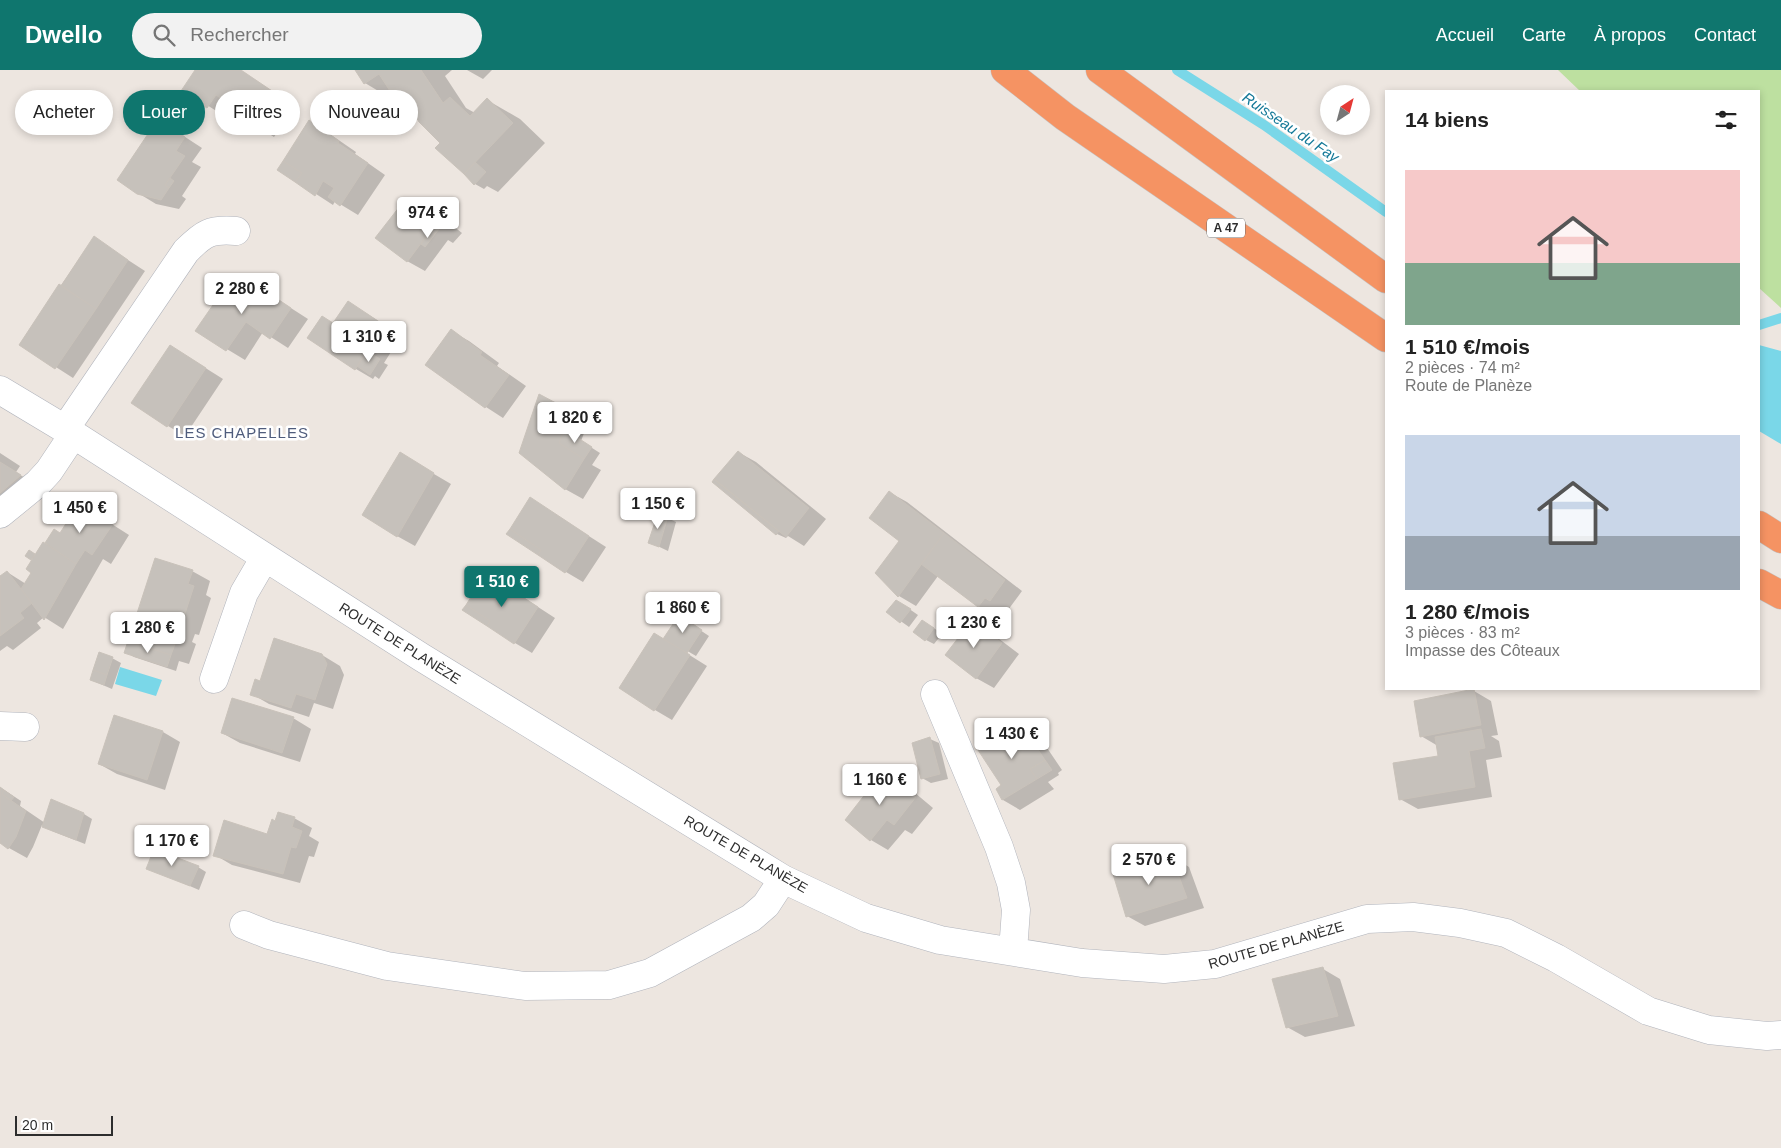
<!DOCTYPE html>
<html lang="fr">
<meta charset="utf-8">
<style>
body{margin:0;font-family:Helvetica,sans-serif;background:#f2f2f2;color:#222;height:100vh;display:flex;flex-direction:column;font-size:19px;white-space:nowrap}
*{box-sizing:border-box;margin:0}
p{font-size:16px;color:#767676}
.icon{flex:none;width:28px;height:28px;fill:none;stroke:currentColor;stroke-width:2;stroke-linecap:round;stroke-linejoin:round}
.map{position:relative;flex:1;overflow:hidden}
.sheet{position:absolute;left:1385px;top:20px;width:375px;height:600px;display:flex;flex-direction:column;background:#fff;border-radius:0px;box-shadow:0 2px 8px #0003}
.sheet>*{flex:none}
.top-card{position:absolute;left:15px;top:20px;width:475px;height:45px;display:flex;gap:10px}
.needle{width:32px;rotate:36deg}
.controls{position:absolute;left:1320px;top:15px;display:grid;gap:10px}
.controls a{display:grid;place-items:center;width:50px;height:50px;border-radius:50%;background:#fff;box-shadow:0 2px 8px #0003;font-size:25px}
.scale{position:absolute;left:15px;bottom:12px;width:98px;box-sizing:border-box;padding-left:5px;border:2px solid #2d2d2d;border-top:0;font-size:14px;line-height:18px;white-space:nowrap;color:#2d2d2d;-webkit-text-stroke:4px #fff;paint-order:stroke}
.price{position:absolute;translate:-50% -42px;padding:0 11px;border-radius:5px;background:#fff;color:#222;font-size:16px;line-height:32px;filter:drop-shadow(0 1px 2px #0008)}
.price::after{content:'';position:absolute;left:50%;top:30px;width:15px;height:11px;margin-left:-8px;background:inherit;clip-path:polygon(0 0,100% 0,50% 100%)}
.price.on{background:#0f766e;color:#fff}
ul{padding:0;list-style:none}
li{display:grid;align-content:center;gap:10px;height:265px;padding:0 20px}
li span{display:grid;place-items:center;height:155px;border-radius:0px;color:#555}
li>.icon{margin-inline-start:auto}
span .icon{width:90px;height:90px;fill:#fffc;stroke-width:1}
li b{font-size:21px}
h2{display:flex;justify-content:space-between;align-items:center;height:60px;padding:0 20px;font-size:21px}
.chip{padding:0 18px;border-radius:22px;background:#fff;box-shadow:0 2px 8px #0003;font-size:18px;line-height:45px}
.chip.on{background:#0f766e;color:#fff}
header{display:flex;align-items:center;gap:30px;box-sizing:border-box;height:70px;padding:0 25px;background:#0f766e;color:#fff}
header strong{font-size:24px}
nav{display:flex;gap:28px;margin-inline-start:auto;font-size:18px}
.search{width:350px;height:45px;background:#f2f2f2;display:flex;align-items:center;gap:12px;box-sizing:border-box;padding:0 18px;border-radius:28px;color:#767676;font-size:19px}
.map>svg:first-child{display:block}
.green{fill:#bde0a0}
.water{fill:#7ad7e8}
.shadow{fill:#0003}
.lines{fill:none;stroke-linecap:round;stroke-linejoin:round}
.stream{stroke:#7ad7e8;stroke-width:10}
.building{fill:#c6c1bb;stroke:#c9c2ba}
.minor-casing{stroke:#b1b4bc;stroke-width:29}
.highway-casing{stroke:#c4c4c4;stroke-width:29}
.minor{stroke:#fff;stroke-width:28}
.highway{stroke:#f59363;stroke-width:28}
.labels{text-anchor:middle;dominant-baseline:central;stroke-width:5;stroke-linejoin:round;paint-order:stroke}
.shield{fill:#fff;stroke:#6c6c6c;stroke-width:1}
.shield-label{font-size:12px;font-weight:bold;fill:#2d2d2d}
.street-label{font-size:14px;fill:#2d2d2d;stroke:#fff}
.water-label{font-size:15px;font-style:italic;fill:#157998;stroke:#fff}
.neighbourhood-label{font-size:15px;letter-spacing:1px;fill:#4f5c7c;stroke:#fff}
</style>
<header>
<strong>Dwello</strong>
<div class="search"><svg class="icon" aria-label="search" viewBox="0 0 24 24"><circle cx="10" cy="10" r="6"/><path d="M15 15l6 6"/></svg>Rechercher</div>
<nav><a>Accueil</a><a>Carte</a><a>À propos</a><a>Contact</a></nav>
</header>
<div class="map">
<svg width="1781" height="1078" viewBox="0 0 1781 1078">
<rect width="100%" height="100%" fill="#ede6e0"/>
<!-- green -->
<path class="green" d="M1558,0h223v238l-22,-20v-197h-179z"/>
<!-- water -->
<path class="water" d="M1759,275l22,6v93l-22,-13z
M120,597l42,13 -6,16 -41,-12z"/>
<!-- shadow -->
<path class="shadow" d="M197,0h43l55,36 -21,31 -43,-28 -5,8 -43,-27z
M357,0h95l-7,6 21,32 9,5 12,-13 33,19 25,24 -47,49 -11,-6 -3,3 -9,-5 -10,-11 -50,-60 -50,-30z
M467,0h25l-9,9z
M310,52l17,10 29,20 -1,2 30,21 -27,40 -23,-14 -2,4 -37,-24z
M176,61l26,17 -10,14 9,5 -19,29 4,3 -7,10 -23,-5 -18,-11z
M415,130l18,10 29,23 -9,10 -5,-3 -23,31 -18,-10v-50z
M94,168l51,33 -72,107 -53,-34z
M266,222l42,27 -20,29 -25,-16 -18,28 -48,-29 41,-32z
M366,243l35,23 -17,27 4,2 -9,14 -4,-3 -2,3 -17,-10 -22,-45z
M451,261l18,10 30,22 -2,3 29,20 -23,32 -17,-11 -59,-43z
M188,287l35,22 -38,57 -17,-10z
M570,342l18,11 -7,18 19,12 -8,12 9,5 -18,29 -18,-10 -45,-37z
M738,382l18,10 70,57 -22,27 -16,-10 -2,2 -9,-4 -63,-52z
M0,383l20,13 -4,6 21,14 -37,11z
M400,384l51,30 -36,62 -18,-10z
M889,422l18,10 115,89 -14,19 -5,-3 -7,10 -18,-11 -40,-30 -22,30 -17,-10 2,-56z
M531,429l75,48 -23,35 -17,-10z
M96,444l33,21 -18,29 -8,-5 -40,70 -19,-12 -7,6 4,5 -28,22 -6,-4 -7,5v-73l7,-6 19,12 7,-11v-14l-6,-3 3,-4 6,3 10,-10 9,-14 5,3z
M659,444l17,8 -8,29 -19,-9z
M192,501l18,10 -4,14 5,3 -12,37 -4,-1 -3,8 4,2 -7,20 -10,-3 -3,10 -42,-14 -8,-5z
M487,504l68,44 -23,35 -17,-10z
M905,536l13,9 -9,12 -21,-15z
M688,552l21,14 -13,20 -12,-7 -1,2 24,15 -35,54 -17,-10 9,-70z
M972,552l18,10 29,22 -25,34 -18,-10z
M931,556l11,8 -8,10 -8,-4z
M322,585l18,11 4,9 -11,34 -19,-6 -5,14 -40,-13 -17,-10z
M112,588l9,5 -9,26 -21,-9z
M1474,621l17,10 7,34 -7,1 8,5 3,16 -16,3 6,37 -74,12 -18,-10 39,-42 -1,-11 -17,-10z
M293,648l18,11 -11,33 -60,-19 -18,-10z
M1021,655l18,11 23,34 -4,3 1,2 -11,7 6,7 -34,21 -17,-10v-15z
M163,662l17,10 -15,48 -48,-16 -18,-10z
M930,669l9,4 9,36 -17,4 -9,-5z
M885,702l17,10 31,26 -21,26 -7,-4 -17,20 -17,-10z
M0,717l21,14 -1,5 25,17 39,-9 8,5 -7,25 -33,-13 -10,-6 -9,22 -6,11 -18,-10 -9,-7z
M294,748l18,10 -3,8 10,6 -5,15 -5,-1 -9,27 -68,-18 -17,-10 52,-20 9,-13z
M1171,786l18,11 15,41 -59,18 -18,-10z
M198,797l8,5 -7,18 -51,-22z
M1323,899l17,10 15,47 -50,11 -18,-10z"/>
<g class="lines">
<!-- stream -->
<path class="stream" d="M1177,0l87,55 122,87
M1759,255l22,-7"/>
</g>
<!-- building -->
<path class="building" d="M195,0h46l37,25 -22,33 -36,-24 3,-4 -7,-5 -9,13 -26,-17z
M355,0h66l22,33 7,-6 20,19 17,-18 26,25 -49,51 -29,-26 5,-5 -21,-21 -12,-22 -8,5 -20,-31 -15,10z
M158,49l27,18 -9,14 9,5 -20,29 4,3 -8,12 -24,-6 -20,-14z
M309,50l30,21 -1,2 30,20 -28,43 -12,-9 6,-9 -11,-7 -8,15 -20,-14 7,-9 -19,-12z
M283,91l19,12 -7,9 -18,-12z
M475,92l11,10 -12,13 -10,-11z
M170,108l4,3 -5,7 -4,-3z
M415,129l30,23 -10,12 -4,-4 -24,32 -32,-24 25,-32 6,4z
M431,160l4,4 -10,13 -4,-3z
M94,166l34,24 -32,49 -35,-23z
M249,210l42,28 -21,31 -24,-17 -20,29 -31,-20 29,-42 13,9z
M59,214l37,25 -41,60 -36,-24z
M348,231l36,24 -29,45 -48,-32 15,-22 11,7z
M451,259l31,23 -2,3 29,20 -24,33 -60,-43z
M170,275l36,23 -39,59 -36,-24z
M367,281l13,8 -10,16 -13,-9z
M539,324l32,17 -12,32 25,16 -19,31 -46,-37z
M564,359l28,18 -8,12 -25,-16z
M738,381l71,57 -23,29 -72,-58z
M400,382l34,21 -37,64 -35,-22z
M0,392l21,13 -21,18z
M714,409l65,52 -3,4 -64,-53z
M889,421l55,42 -46,64 -23,-24 24,-32 -30,-23z
M530,427l59,39 -24,37 -27,-18 3,-5 -31,-21z
M79,433l34,21 -21,31 -7,-5 -9,14 -31,-21 9,-14 6,4z
M658,443l10,3 -9,31 -11,-4z
M510,459l31,21 -3,5 -32,-21z
M944,463l61,47 -15,21 -5,-3 -7,9 -57,-43z
M43,472l33,22 -32,56 -23,-31 10,-16 -5,-4z
M29,480l6,4 -4,6 -6,-4z
M155,488l38,12 -5,14 6,2 -13,40 -4,-1 -2,7 4,1 -8,22 -43,-14z
M7,501l25,32 -12,10 4,5 -24,18v-60z
M486,503l52,34 -24,37 -27,-18 3,-5 -24,-16z
M896,530l15,9 -11,14 -14,-11z
M466,535l24,16 -3,5 -25,-16z
M679,545l23,15 -15,23 -24,-14z
M922,550l12,8 -9,13 -12,-9z
M972,550l30,23 -26,36 -31,-24z
M654,563l36,22 -36,56 -35,-23z
M274,568l48,16 5,10 -12,36 -19,-6 -5,14 -41,-13 5,-16 5,2z
M128,571l43,14 -4,12 -43,-14z
M99,582l14,5 -6,18 -14,-5z
M93,600l14,5 -3,10 -14,-5z
M1474,619l7,36 -61,12 -6,-36z
M232,628l62,19 -12,36 -61,-20z
M114,645l49,16 -16,49 -49,-16z
M1021,654l24,36 -15,9 7,10 -35,21 -6,-11 5,-4 -23,-35z
M1481,659l4,19 -16,3 6,36 -76,13 -6,-37 45,-7 -3,-19z
M930,667l10,37 -19,5 -9,-36z
M1045,690l7,10 -15,9 -7,-10z
M884,700l32,27 -22,28 -7,-5 -17,21 -25,-21z
M0,717l4,3 -2,4 24,17 -10,26 -8,12 -8,-6z
M4,720l10,7 -3,4 -9,-7z
M51,729l33,14 -8,27 -34,-13z
M278,742l17,5 -3,10 10,4 -6,17 -5,-1 -8,27 -70,-18 11,-36 43,14 5,-15 3,2z
M154,779l45,17 -9,20 -44,-17z
M1171,785l16,43 -61,19 -13,-43z
M1323,897l15,49 -52,12 -14,-49z"/>
<g class="lines">
<defs>
<path id="minor" d="M0,320l65,39 356,228 362,222 83,39 74,22 142,23 82,6 51,-5 152,-45 46,-2 47,6 46,10 50,25 92,53 61,19 58,6 14,-1
M65,359l121,-178c18,-18 24,-22 50,-20
M0,444l38,-31 11,-12 24,-36
M214,609l30,-86 21,-36
M935,624l64,153 12,36 5,27 -3,41
M0,656l25,1
M244,855l25,10 118,31 138,20 84,-1 41,-12 101,-55 15,-13 17,-26"/>
<path id="highway" d="M1005,0l60,47 321,221
M1100,0l286,209
M1759,455l22,14
M1759,513l22,12"/>
</defs>
<!-- minor casing -->
<use href="#minor" class="minor-casing"/>
<!-- highway casing -->
<use href="#highway" class="highway-casing"/>
<!-- minor -->
<use href="#minor" class="minor"/>
<!-- highway -->
<use href="#highway" class="highway"/>
</g>
<g class="labels">
<!-- shield labels -->
<rect class="shield" x="1207" y="148.5" width="38" height="19" rx="4"/>
<g class="shield-label">
<text x="1226" y="158">A 47</text>
</g>
<!-- street labels -->
<g class="street-label">
<text transform="translate(400 573) rotate(32)">ROUTE DE PLANÈZE</text>
<text transform="translate(746 784) rotate(30)">ROUTE DE PLANÈZE</text>
<text transform="translate(1276 875) rotate(-16)">ROUTE DE PLANÈZE</text>
</g>
<!-- water labels -->
<g class="water-label">
<text transform="translate(1291 57) rotate(34)">Ruisseau du Fay</text>
</g>
<!-- neighbourhood labels -->
<g class="neighbourhood-label">
<text x="242" y="362">LES CHAPELLES</text>
</g>
</g>
</svg>
<div class="controls">
<a><svg class="needle" viewBox="-14 -14 28 28"><path d="M0-13l5 13h-10z" fill="#e53935"/><path d="M0 13l5-13h-10z" fill="#767676"/></svg></a>
</div>
<div class="scale">20 m</div>
<b class="price" style="left:428px;top:169px">974 €</b>
<b class="price" style="left:242px;top:245px">2 280 €</b>
<b class="price" style="left:369px;top:293px">1 310 €</b>
<b class="price" style="left:575px;top:374px">1 820 €</b>
<b class="price" style="left:658px;top:460px">1 150 €</b>
<b class="price" style="left:80px;top:464px">1 450 €</b>
<b class="price on" style="left:502px;top:538px">1 510 €</b>
<b class="price" style="left:683px;top:564px">1 860 €</b>
<b class="price" style="left:974px;top:579px">1 230 €</b>
<b class="price" style="left:148px;top:584px">1 280 €</b>
<b class="price" style="left:1012px;top:690px">1 430 €</b>
<b class="price" style="left:880px;top:736px">1 160 €</b>
<b class="price" style="left:172px;top:797px">1 170 €</b>
<b class="price" style="left:1149px;top:816px">2 570 €</b>
<div class="top-card">
<a class="chip">Acheter</a>
<a class="chip on">Louer</a>
<a class="chip">Filtres</a>
<a class="chip">Nouveau</a>
</div>
<section class="sheet">
<h2>14 biens<svg class="icon" aria-label="filters" viewBox="0 0 24 24"><path d="M4 7h16M4 17h16"/><circle cx="9" cy="7" r="2"/><circle cx="15" cy="17" r="2"/></svg></h2>
<ul>
<li><span style="background:linear-gradient(#f6c9c9 60%,#7fa58c 0)"><svg class="icon" aria-label="home" viewBox="0 0 24 24"><path d="M3 11l9-7 9 7M6 9v11h12V9"/></svg></span><div><b>1 510 €/mois</b><p>2 pièces · 74 m²</p><p>Route de Planèze</p></div></li>
<li><span style="background:linear-gradient(#c9d6e8 65%,#9aa5b1 0)"><svg class="icon" aria-label="home" viewBox="0 0 24 24"><path d="M3 11l9-7 9 7M6 9v11h12V9"/></svg></span><div><b>1 280 €/mois</b><p>3 pièces · 83 m²</p><p>Impasse des Côteaux</p></div></li>
</ul>
</section>
</div>
